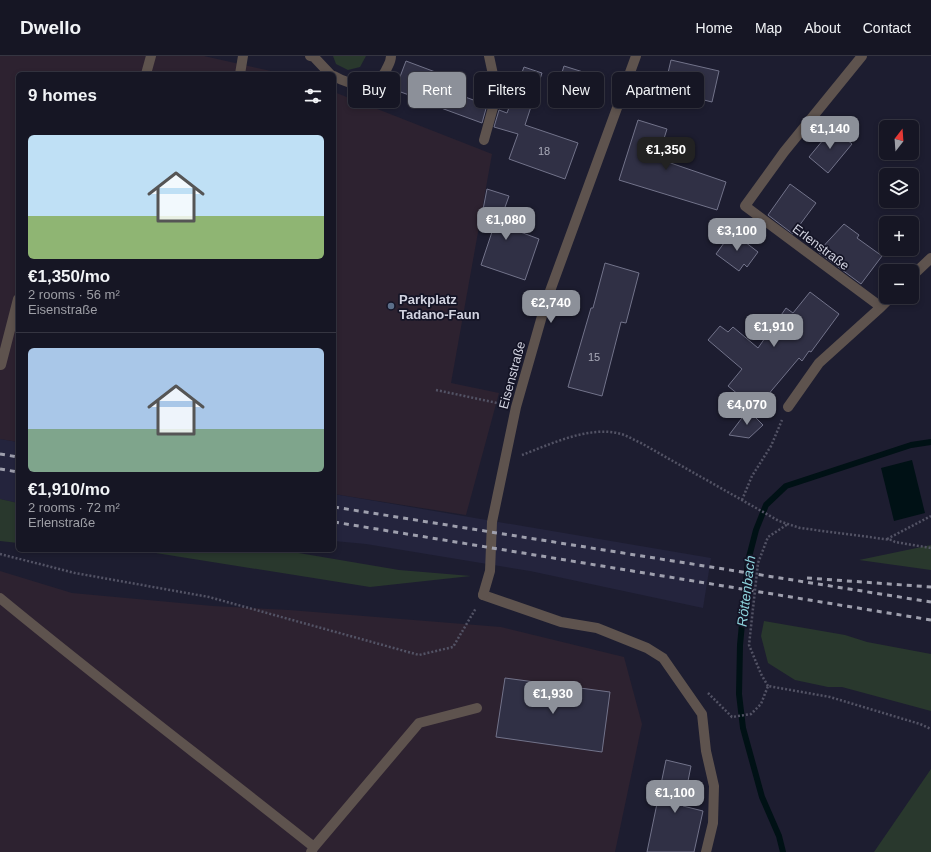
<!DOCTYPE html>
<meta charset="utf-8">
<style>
body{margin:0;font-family:Arial,sans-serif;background:#1f1f2c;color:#f1f3f6;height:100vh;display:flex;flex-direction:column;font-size:15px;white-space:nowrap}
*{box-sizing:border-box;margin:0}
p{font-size:13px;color:#9e9fa6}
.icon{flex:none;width:22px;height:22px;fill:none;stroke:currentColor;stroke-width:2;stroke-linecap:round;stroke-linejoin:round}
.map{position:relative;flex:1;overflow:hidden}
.sheet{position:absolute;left:16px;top:16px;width:320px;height:480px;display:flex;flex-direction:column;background:#161624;border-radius:6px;box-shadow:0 2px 6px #0003,0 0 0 1px #353541}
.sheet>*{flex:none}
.hud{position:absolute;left:348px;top:16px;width:380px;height:36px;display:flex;gap:8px}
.needle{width:26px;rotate:17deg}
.buttons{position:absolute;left:879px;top:64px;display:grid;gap:8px}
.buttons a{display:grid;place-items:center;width:40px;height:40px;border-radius:6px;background:#161624;box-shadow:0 2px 6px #0003,0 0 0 1px #353541;font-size:20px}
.price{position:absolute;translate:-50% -34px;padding:0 9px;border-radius:8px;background:#8c9099;color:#fff;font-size:13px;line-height:26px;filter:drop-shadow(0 1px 2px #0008)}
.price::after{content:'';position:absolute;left:50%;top:24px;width:12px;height:9px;margin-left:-6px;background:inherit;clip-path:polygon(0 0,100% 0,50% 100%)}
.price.on{background:#222;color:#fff}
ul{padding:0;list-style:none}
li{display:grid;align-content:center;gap:8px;height:212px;padding:0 12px}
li+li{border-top:1px solid #353541}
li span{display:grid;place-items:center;height:124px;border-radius:6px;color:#555}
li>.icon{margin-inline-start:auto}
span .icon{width:72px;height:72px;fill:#fffc;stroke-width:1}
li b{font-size:17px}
h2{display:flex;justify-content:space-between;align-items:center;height:48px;padding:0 12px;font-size:17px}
.pill{padding:0 14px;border-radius:6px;background:#161624;box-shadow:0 2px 6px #0003,0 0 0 1px #353541;font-size:14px;line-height:36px}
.pill.on{background:#8c9099;color:#fff}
header{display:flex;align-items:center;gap:24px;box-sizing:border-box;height:56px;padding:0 20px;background:#161624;border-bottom:1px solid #353541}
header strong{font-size:19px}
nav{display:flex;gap:22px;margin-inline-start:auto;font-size:14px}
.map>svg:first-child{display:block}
.built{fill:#24243d}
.industrial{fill:#2d2230}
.green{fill:#29382d}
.water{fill:#001115}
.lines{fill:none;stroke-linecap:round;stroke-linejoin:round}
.stream{stroke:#001115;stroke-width:6}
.building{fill:#303045;stroke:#72738a}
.path{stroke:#535365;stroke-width:2.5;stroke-dasharray:2 2;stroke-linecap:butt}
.lane{stroke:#5e534e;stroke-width:10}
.street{stroke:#5e534e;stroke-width:10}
.rail{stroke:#9e9fad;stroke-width:3;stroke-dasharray:5 5;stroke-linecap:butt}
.service-dot{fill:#5c6f8a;stroke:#141426;stroke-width:1.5}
.labels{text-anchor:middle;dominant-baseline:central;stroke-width:3.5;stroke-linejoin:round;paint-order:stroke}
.number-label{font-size:11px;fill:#a9aab8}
.street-label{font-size:13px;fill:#d1d2df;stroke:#141426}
.poi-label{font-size:13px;font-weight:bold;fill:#d1d2df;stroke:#141426;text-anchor:start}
.water-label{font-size:14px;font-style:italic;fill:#8dd3dc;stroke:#141426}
</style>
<header>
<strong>Dwello</strong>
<nav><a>Home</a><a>Map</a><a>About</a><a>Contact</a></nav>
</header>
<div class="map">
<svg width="931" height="796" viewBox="0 0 931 796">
<rect width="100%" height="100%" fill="#1d1d30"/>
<!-- built -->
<path class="built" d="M0,383l18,3v61l-18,-4z
M334,438l377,64 -8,50 -173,-37 -164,-27 -32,-3z"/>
<!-- industrial -->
<path class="industrial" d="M0,0h204l80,18h-266v368l-18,-3z
M334,36l158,62 -41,229 48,10 -33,122 -132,-21z
M0,515l72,22 141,13 76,4 212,17 123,30 18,67 -27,128h-615z"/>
<!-- green -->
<path class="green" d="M333,0h33l-6,11 -12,3 -12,-6z
M0,443l18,4v40l-18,-2z
M931,489v25l-72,-10z
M137,494h144l118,20 72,6 -101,11z
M764,565l81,14 22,7 64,12v57l-89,-24h-14l-33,-7 -27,-17 -7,-27z
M931,713v83h-57z"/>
<!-- water -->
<path class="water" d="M912,404l13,53 -31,8 -13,-53z"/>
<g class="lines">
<!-- stream -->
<path class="stream" d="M783,796l-4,-16 -17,-39 -19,-69 -4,-34 1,-49 8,-84 8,-31 10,-25 20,-19 125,-41 20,-3"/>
</g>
<!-- building -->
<path class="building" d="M671,4l48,11 -7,31 -48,-12z
M406,5l56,21 -5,12 30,11 -5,18 -71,-26 1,-1 -17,-6z
M564,10l35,11 -9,26 -34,-11z
M524,11l18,6 -17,52 53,18 -13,36 -56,-20 9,-25 -24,-7 5,-17 8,3z
M638,64l29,9 -6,19 1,1 -3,10 67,23 -9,28 -98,-30z
M833,72l19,16 -24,29 -19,-16z
M790,128l26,19 -23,31 -25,-19z
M487,133l22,7 -10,28 40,15 -14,41 -44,-15 12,-36 -13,-4z
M844,168l15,11 -2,3 25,18 -21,28 -43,-32z
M732,176l26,20 -11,15 -3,-3 -5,7 -23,-17z
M605,207l34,10 -13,50 -5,-1 -19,74 -34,-9 23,-79h2z
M810,236l29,22 -28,38 -2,-1 -7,10 -3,-3 -43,51 -28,-23 14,-17 -34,-29 12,-14 8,6 5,-5 25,21 28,-40 7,5z
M748,354l15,15 -14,13 -20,-3z
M505,622l105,14 -8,60 -106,-15z
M666,704l25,6 -8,40 20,5 -9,41h-47z"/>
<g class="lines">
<!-- path -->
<path class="path" d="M436,334l66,14
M522,399c29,-11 68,-30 99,-21 7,2 13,6 20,9l138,78 21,7 92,12 3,2 36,6
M742,444l10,-24 19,-30 11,-26
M887,483l44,-23
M0,498l75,19 134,24 210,58 34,-8 23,-39
M768,630l-7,-12 -12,-29 9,-82 10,-26 20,-13
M708,637l24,24 19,-3 10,-10 7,-18 62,11 90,27 11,5"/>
<!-- lane -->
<path class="lane" d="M146,18l5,-18
M240,18l3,-18
M1,309l17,-66
M483,539l78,27 36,6 50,20 16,10 39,56 4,37 8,35 -1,37 -7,29
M0,542c103,85 210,166 314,249l-3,5
M314,791l105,-124 58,-15"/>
<!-- street -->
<path class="street" d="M310,0l4,1 16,17
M862,0l-78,96 -39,54 136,101 10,-10
M334,20c17,10 44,14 53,-8 2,-4 4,-7 4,-12
M484,84l13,-47 -8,-37
M912,220l19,-18
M788,351l31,-44 62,-56
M483,539l7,-24 2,-49 24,-115 30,-105 90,-246"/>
<!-- rail -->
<path class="rail" d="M0,398l18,3
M0,413l18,3
M334,451l597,95
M334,466l597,98
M807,522l124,9"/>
</g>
<!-- markers -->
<circle class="service-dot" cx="391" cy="250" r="4"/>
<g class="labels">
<!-- number labels -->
<g class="number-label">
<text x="544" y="95">18</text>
<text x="594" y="301">15</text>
</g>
<!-- street labels -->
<g class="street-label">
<text transform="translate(821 191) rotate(37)">Erlenstraße</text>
<text transform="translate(512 319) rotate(-75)">Eisenstraße</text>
</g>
<!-- poi labels -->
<g class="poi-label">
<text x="399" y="243">Parkplatz<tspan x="399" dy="15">Tadano-Faun</tspan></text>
</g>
<!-- water labels -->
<g class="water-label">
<text transform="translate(746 535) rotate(-83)">Röttenbach</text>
</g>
</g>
</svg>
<div class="buttons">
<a><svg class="needle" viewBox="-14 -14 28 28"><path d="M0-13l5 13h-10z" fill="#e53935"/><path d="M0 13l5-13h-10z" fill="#9e9fa6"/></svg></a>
<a><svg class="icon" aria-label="layers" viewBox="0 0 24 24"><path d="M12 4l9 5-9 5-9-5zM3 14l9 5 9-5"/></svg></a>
<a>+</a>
<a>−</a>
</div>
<b class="price" style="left:830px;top:94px">€1,140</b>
<b class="price on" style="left:666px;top:115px">€1,350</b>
<b class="price" style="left:506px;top:185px">€1,080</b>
<b class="price" style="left:737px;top:196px">€3,100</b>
<b class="price" style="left:551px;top:268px">€2,740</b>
<b class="price" style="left:774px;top:292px">€1,910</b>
<b class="price" style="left:747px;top:370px">€4,070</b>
<b class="price" style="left:553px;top:659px">€1,930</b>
<b class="price" style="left:675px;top:758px">€1,100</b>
<div class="hud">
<a class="pill">Buy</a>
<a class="pill on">Rent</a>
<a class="pill">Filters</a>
<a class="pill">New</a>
<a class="pill">Apartment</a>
</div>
<section class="sheet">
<h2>9 homes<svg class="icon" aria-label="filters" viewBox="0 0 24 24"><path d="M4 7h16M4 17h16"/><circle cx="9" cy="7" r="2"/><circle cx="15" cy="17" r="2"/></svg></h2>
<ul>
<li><span style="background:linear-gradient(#bfe0f5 65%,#8fb573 0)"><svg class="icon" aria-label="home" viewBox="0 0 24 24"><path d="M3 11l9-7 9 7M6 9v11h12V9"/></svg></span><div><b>€1,350/mo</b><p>2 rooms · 56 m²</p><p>Eisenstraße</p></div></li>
<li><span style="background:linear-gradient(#a9c7e8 65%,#7fa58c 0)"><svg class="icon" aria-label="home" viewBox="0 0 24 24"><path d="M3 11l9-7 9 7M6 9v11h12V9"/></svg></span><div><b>€1,910/mo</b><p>2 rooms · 72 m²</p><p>Erlenstraße</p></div></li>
</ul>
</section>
</div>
